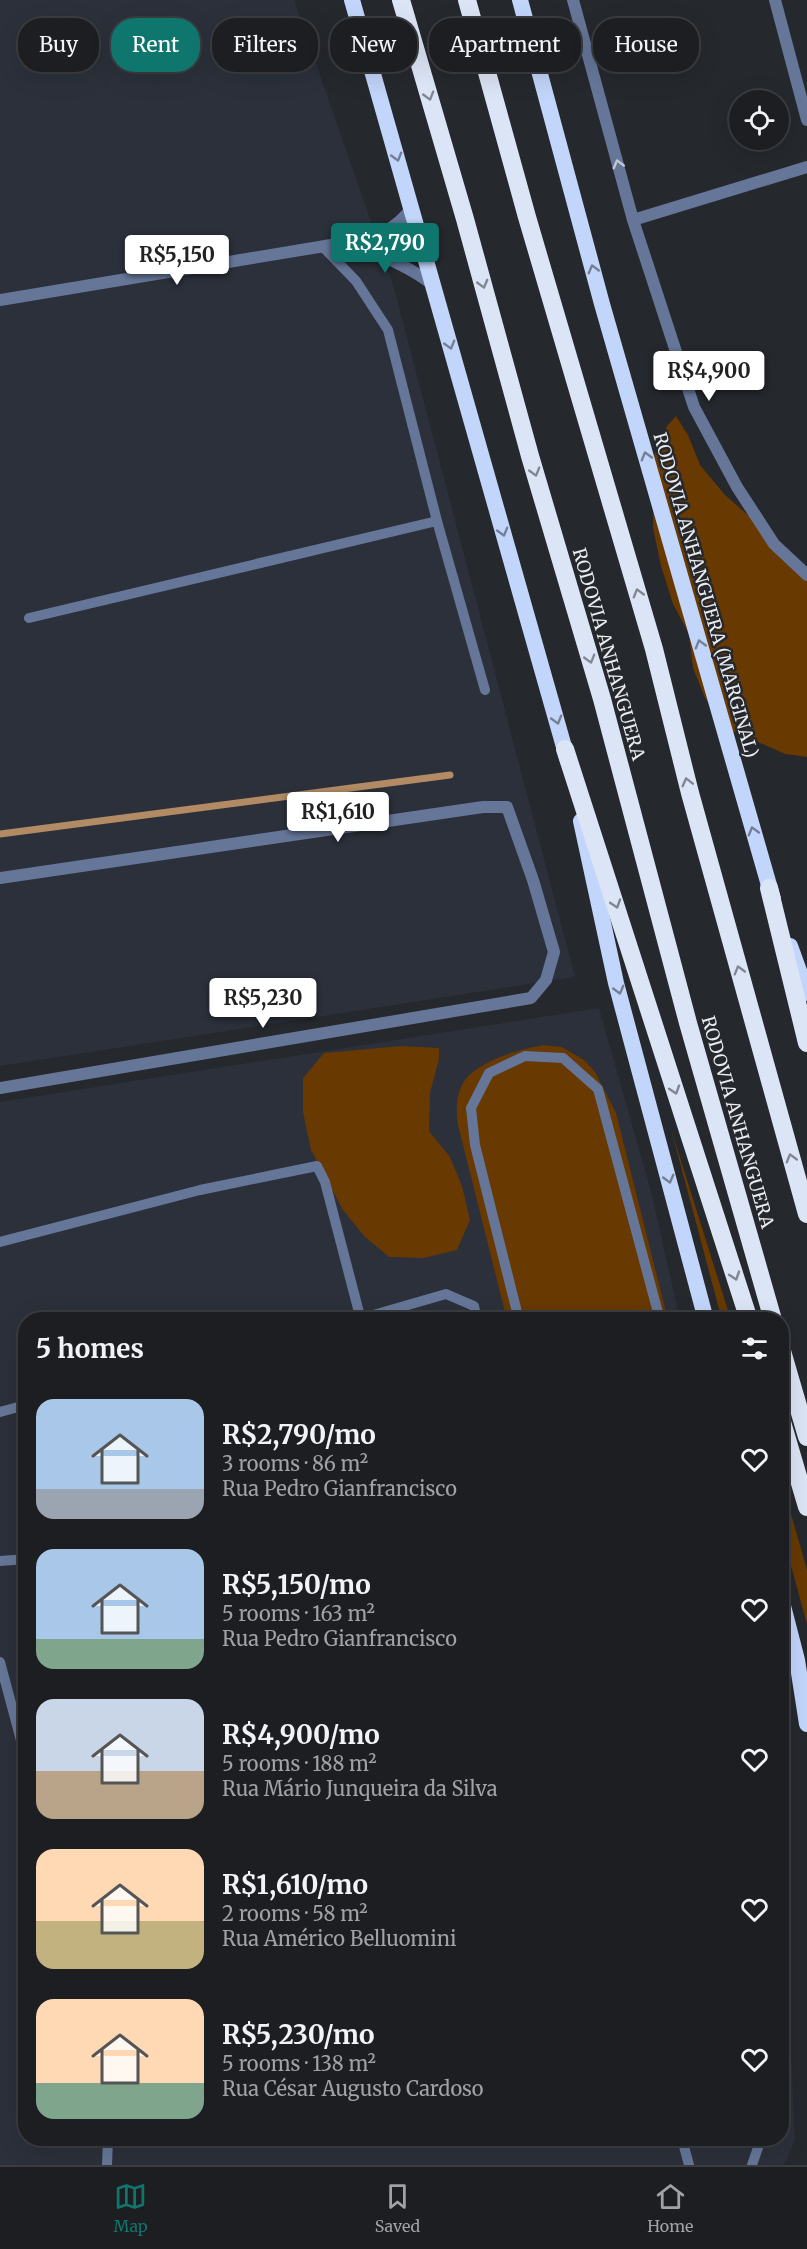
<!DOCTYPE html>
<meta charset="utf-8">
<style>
body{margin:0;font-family:Merriweather,serif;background:#25272a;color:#f1f3f6;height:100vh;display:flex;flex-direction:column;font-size:22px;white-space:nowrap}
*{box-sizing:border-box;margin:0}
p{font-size:20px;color:#a0a2a5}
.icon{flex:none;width:33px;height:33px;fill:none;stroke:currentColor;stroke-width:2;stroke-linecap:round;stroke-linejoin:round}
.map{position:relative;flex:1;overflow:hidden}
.drawer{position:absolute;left:18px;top:1312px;width:771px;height:834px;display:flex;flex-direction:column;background:#1c1e22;border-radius:24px;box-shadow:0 6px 24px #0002,0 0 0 2px #3a3c40}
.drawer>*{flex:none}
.top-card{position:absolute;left:18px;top:18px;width:771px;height:54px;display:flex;gap:12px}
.controls{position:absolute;left:729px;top:90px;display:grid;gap:12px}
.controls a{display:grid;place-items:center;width:60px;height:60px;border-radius:50%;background:#1c1e22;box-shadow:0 6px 24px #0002,0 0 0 2px #3a3c40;font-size:30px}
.price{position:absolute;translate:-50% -51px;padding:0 14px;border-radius:6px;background:#fff;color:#222;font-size:20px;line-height:39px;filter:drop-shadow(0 2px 3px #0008)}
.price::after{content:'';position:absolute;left:50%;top:36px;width:18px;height:14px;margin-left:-9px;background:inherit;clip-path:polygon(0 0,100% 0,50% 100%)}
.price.current{background:#0f766e;color:#fff}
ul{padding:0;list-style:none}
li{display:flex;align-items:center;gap:18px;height:150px;padding:0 18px}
li span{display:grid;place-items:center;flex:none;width:168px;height:120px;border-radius:18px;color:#555}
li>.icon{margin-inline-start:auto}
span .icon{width:72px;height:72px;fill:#fffc;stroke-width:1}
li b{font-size:26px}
h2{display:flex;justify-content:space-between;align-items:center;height:72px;padding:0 18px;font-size:26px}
.chip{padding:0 21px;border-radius:24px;background:#1c1e22;box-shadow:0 6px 24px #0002,0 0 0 2px #3a3c40;font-size:21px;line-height:54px}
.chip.current{background:#0f766e;color:#fff}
.tab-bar{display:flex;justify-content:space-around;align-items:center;height:84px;border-top:2px solid #3a3c40;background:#1c1e22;font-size:16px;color:#a0a2a5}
.tab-bar a{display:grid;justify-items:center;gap:3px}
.tab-bar .current{color:#0f766e}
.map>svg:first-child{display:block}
.built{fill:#2b303a}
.green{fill:#683900}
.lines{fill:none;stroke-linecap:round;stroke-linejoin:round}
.stream{stroke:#b28b64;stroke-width:7}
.service{stroke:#657698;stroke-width:10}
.minor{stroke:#657698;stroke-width:12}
.tertiary{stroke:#657698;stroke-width:12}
.trunk{stroke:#c2d5fa;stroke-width:16}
.motorway{stroke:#dce5f6;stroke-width:18}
.oneway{stroke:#808692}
.oneway2{stroke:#747e94}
.oneway3{stroke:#c2c9d5}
.labels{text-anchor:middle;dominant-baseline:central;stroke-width:5;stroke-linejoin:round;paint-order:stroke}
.street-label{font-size:18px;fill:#eaecef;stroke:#25282d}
</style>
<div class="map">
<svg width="807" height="2165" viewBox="0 0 807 2165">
<rect width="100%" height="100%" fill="#25282d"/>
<!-- built -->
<path class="built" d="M0,0h294l100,288 181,689 -575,89z
M599,1008l52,183 29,129h-654v819h756v-221l5,45 8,177 -11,25h-784v-1063z"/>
<!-- green -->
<path class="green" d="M676,416l12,19 12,30 25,30 82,72v190l-22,-3 -59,-26 -21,-30 -12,-30 -4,-34 -16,-30 -12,-38 -8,-38 1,-72 13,-30z
M544,1045l18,2 22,13 11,12 21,41 52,207h-161l-49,-195c-2,-13 -2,-26 3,-38 10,-25 59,-38 83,-42z
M401,1046l38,2v11l-9,34 -1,38 21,26 12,29 8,34 -13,30 -34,8 -34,-1 -25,-21 -21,-26 -32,-60 -8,-38v-34l21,-25z
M671,1129l60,191h-9z
M782,1482l25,88v54l-25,-91z
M782,1960l7,149 -7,6z"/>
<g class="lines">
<!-- stream -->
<path class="stream" d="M0,834l450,-59"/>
<!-- service -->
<path class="service" d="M323,247l33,34 32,49 49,191 48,169
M29,618l408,-97
M0,1242l200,-52 117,-24 8,16 36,138
M356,1320l90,-26 28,12 3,14
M519,1320l-44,-175 -4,-37 18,-35 36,-17 38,2 35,31 62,231
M0,1412l26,-7
M0,1561l26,-2
M0,1662l26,97
M682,2139l7,26
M107,2165l1,-26
M752,2165l9,-26"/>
<!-- minor -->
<path class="minor" d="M573,0l60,220 61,187 43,80 37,57 33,31
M775,0l32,120
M633,220l174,-53
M0,878l483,-71h24l26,73 21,72 -8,28 -15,18 -531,90"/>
<!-- tertiary -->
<path class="tertiary" d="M349,242c29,13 59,23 84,43
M0,300l349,-58c29,-7 43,-9 63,-34"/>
<!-- trunk -->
<path class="trunk" d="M352,0l216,761
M520,0l82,304 171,595
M581,821l35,162 90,337
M790,946l17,47
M782,1602l15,58 10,64"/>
<!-- motorway -->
<path class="motorway" d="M401,0l64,219 65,237 72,243 86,324 85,297
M467,0l60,217 127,432 36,144 117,421
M565,749l184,571
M769,888l38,155
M782,1351l25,86
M782,1422l25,85"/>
</g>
<!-- one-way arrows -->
<defs><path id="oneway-chevron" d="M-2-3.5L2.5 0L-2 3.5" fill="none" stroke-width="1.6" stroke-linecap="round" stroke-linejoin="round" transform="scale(1.5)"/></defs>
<g class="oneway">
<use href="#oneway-chevron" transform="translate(429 96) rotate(74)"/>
<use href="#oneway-chevron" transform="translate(483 284) rotate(75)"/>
<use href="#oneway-chevron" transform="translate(535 472) rotate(74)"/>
<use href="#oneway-chevron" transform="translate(638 593) rotate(-106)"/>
<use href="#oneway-chevron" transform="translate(590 659) rotate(74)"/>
<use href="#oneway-chevron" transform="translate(687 782) rotate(-104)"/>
<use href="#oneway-chevron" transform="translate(616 904) rotate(72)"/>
<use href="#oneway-chevron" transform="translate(739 970) rotate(-106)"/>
<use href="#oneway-chevron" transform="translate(675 1090) rotate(72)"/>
<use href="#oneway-chevron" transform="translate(791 1158) rotate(-106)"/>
<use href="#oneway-chevron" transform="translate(735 1276) rotate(72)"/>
</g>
<g class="oneway2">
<use href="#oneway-chevron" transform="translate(397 157) rotate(74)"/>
<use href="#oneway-chevron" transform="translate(593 269) rotate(-105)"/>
<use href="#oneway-chevron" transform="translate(450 345) rotate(74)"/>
<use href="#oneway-chevron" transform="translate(646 456) rotate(-106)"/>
<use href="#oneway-chevron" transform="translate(503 532) rotate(74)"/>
<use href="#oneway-chevron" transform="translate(700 644) rotate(-106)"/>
<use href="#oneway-chevron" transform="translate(557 720) rotate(74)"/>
<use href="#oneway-chevron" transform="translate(753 831) rotate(-106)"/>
<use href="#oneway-chevron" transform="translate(619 990) rotate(75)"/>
<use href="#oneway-chevron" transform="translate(669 1179) rotate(75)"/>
</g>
<use class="oneway3" href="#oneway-chevron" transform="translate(618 164) rotate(-105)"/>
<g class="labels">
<!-- street labels -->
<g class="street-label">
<text transform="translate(706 595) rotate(74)">RODOVIA ANHANGUERA (MARGINAL)</text>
<text transform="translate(609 654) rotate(74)">RODOVIA ANHANGUERA</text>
<text transform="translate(738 1122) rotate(74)">RODOVIA ANHANGUERA</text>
</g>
</g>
</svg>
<div class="controls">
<a><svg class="icon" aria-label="locate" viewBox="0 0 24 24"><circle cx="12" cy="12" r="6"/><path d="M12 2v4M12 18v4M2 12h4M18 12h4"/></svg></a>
</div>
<b class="price current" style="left:385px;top:274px">R$2,790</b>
<b class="price" style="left:177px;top:286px">R$5,150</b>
<b class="price" style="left:709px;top:402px">R$4,900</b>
<b class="price" style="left:338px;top:843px">R$1,610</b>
<b class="price" style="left:263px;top:1029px">R$5,230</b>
<div class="top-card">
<a class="chip">Buy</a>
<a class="chip current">Rent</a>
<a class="chip">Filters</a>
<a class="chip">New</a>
<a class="chip">Apartment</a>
<a class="chip">House</a>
</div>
<section class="drawer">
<h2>5 homes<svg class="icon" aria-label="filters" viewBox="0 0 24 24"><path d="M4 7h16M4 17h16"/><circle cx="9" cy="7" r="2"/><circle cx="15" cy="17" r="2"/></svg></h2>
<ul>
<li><span style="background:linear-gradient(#a9c7e8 75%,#9aa5b1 0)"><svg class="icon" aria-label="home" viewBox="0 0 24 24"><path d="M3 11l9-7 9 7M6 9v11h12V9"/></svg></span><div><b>R$2,790/mo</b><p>3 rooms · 86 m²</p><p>Rua Pedro Gianfrancisco</p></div><svg class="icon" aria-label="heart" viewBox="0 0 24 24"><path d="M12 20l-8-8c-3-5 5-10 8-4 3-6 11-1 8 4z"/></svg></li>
<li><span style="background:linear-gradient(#a9c7e8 75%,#7fa58c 0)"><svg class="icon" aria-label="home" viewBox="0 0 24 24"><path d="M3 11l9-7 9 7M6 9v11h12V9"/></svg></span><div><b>R$5,150/mo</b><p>5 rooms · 163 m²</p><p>Rua Pedro Gianfrancisco</p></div><svg class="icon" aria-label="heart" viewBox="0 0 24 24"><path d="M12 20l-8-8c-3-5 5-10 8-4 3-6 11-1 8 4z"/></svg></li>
<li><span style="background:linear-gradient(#c9d6e8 60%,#b9a48a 0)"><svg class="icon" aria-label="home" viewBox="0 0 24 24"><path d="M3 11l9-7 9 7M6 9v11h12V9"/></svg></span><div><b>R$4,900/mo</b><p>5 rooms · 188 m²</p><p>Rua Mário Junqueira da Silva</p></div><svg class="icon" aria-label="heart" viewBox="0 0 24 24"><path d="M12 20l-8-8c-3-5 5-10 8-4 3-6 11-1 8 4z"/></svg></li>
<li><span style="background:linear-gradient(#ffd9b3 60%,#c2b280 0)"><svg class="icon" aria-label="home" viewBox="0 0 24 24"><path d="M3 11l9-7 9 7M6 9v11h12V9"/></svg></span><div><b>R$1,610/mo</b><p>2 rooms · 58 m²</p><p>Rua Américo Belluomini</p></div><svg class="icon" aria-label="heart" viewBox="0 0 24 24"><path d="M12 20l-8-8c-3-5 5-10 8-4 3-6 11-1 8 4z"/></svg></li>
<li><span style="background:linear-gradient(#ffd9b3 70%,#7fa58c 0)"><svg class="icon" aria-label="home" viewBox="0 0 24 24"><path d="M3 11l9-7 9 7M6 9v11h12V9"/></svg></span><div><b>R$5,230/mo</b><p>5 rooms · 138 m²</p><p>Rua César Augusto Cardoso</p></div><svg class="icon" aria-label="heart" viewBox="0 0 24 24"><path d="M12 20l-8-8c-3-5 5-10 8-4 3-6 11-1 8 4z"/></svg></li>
</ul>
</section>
</div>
<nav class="tab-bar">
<a class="current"><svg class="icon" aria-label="map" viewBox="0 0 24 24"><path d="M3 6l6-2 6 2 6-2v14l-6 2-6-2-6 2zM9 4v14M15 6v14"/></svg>Map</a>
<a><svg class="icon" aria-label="saved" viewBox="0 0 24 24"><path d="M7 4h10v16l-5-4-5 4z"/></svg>Saved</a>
<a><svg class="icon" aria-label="home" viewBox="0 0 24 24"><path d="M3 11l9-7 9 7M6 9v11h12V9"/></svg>Home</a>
</nav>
